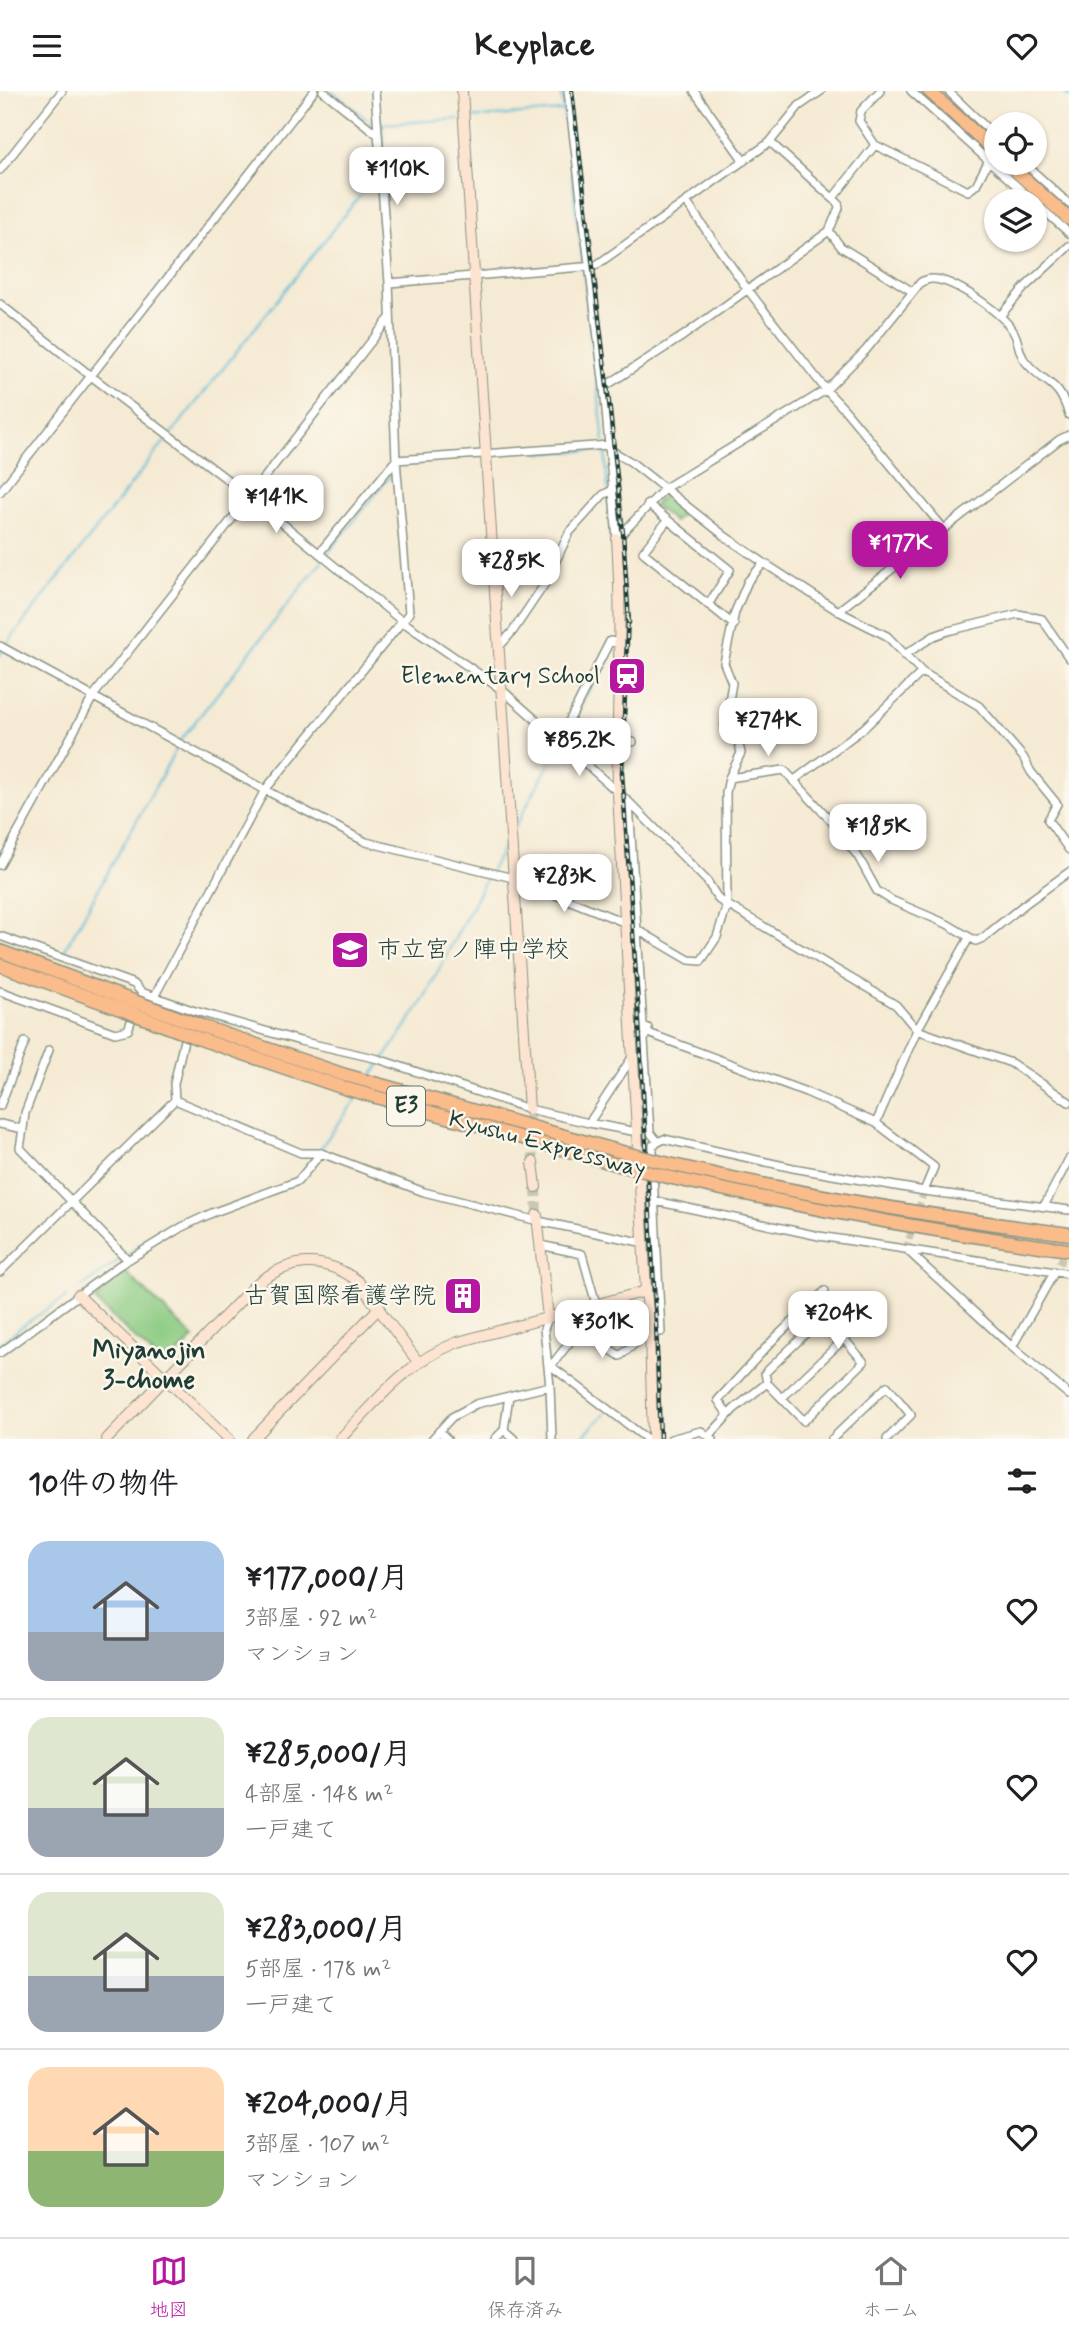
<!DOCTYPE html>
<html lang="ja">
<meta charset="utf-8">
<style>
body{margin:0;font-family:Mynerve,"Klee One",sans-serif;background:#f6f6f6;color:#202124;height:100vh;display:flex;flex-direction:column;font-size:26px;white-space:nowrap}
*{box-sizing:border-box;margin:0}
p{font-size:23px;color:#757577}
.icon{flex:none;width:38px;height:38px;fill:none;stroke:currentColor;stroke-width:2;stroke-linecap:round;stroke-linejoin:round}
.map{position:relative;height:1348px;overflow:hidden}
.sheet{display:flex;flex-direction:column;background:#fff;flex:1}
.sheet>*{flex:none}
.controls{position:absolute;left:984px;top:21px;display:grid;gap:14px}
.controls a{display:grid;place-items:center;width:63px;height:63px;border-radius:50%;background:#fff;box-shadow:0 2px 5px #0004;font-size:35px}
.price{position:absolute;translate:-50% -60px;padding:0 16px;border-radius:14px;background:#fff;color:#222;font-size:23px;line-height:46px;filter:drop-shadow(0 2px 4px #0008)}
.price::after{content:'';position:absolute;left:50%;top:42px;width:21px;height:16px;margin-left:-10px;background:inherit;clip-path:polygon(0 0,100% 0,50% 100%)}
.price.active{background:#b5179e;color:#fff}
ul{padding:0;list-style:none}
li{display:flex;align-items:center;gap:21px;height:175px;padding:0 28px}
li+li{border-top:2px solid #e0e0e0}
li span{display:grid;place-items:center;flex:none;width:196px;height:140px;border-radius:21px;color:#555}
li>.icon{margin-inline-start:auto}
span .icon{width:84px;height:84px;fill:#fffc;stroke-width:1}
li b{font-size:30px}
h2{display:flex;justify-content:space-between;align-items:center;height:84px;padding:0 28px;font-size:30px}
header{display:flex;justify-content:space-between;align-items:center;height:91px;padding:0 28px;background:#fff;font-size:32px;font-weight:700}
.tabs{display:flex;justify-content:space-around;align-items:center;height:98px;border-top:2px solid #e0e0e0;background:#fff;font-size:19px;color:#757577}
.tabs a{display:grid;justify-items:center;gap:4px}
.tabs .active{color:#b5179e}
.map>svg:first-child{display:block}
.green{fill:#8aca81;stroke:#54845a;stroke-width:2}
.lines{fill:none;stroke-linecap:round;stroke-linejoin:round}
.stream{stroke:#5abbd9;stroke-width:2}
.river{stroke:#5abbd9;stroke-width:10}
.street-tunnel{stroke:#cac7b3;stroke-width:7;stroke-dasharray:7 3.5;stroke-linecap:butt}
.secondary-tunnel{stroke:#cac7b3;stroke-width:10;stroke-dasharray:10 5;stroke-linecap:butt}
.street-casing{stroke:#8a9484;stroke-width:10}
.secondary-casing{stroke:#8a9484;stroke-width:12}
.highway-casing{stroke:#8a9484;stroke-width:15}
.street{stroke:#fff;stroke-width:7}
.secondary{stroke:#fde4d1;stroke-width:10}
.highway{stroke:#fabc8b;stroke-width:12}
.rail-casing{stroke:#1f3d34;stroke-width:4.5}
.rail{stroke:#fbf7ec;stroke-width:2;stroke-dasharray:5;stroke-linecap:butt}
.highway-bridge-casing{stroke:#8a9484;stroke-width:15;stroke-linecap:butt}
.highway-bridge{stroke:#fabc8b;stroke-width:12}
.labels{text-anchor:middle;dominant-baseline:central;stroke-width:5;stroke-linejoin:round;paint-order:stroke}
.shield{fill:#fbf7ec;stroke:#61756b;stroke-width:2}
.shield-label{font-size:23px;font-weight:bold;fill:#1f3d34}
.poi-label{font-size:24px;fill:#1f3d34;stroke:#fbf7ec;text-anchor:end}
.street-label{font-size:24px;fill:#1f3d34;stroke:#fbf7ec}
.neighbourhood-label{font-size:26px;font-weight:bold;fill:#1f3d34;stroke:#fbf7ec}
</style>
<header><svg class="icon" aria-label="menu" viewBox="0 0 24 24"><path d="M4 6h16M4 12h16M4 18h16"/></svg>Keyplace<svg class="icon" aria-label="heart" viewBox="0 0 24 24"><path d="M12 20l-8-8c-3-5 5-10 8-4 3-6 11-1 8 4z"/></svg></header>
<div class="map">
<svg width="1069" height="1348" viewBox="0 0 1069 1348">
<rect width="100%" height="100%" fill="#fbf7ec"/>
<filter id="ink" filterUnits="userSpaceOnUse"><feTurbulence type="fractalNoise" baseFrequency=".0143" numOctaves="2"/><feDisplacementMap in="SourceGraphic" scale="14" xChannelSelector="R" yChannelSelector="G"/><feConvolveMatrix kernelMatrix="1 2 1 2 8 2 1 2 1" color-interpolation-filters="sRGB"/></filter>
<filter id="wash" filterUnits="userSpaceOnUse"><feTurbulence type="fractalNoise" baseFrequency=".00686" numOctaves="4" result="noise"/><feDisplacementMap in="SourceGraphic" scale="28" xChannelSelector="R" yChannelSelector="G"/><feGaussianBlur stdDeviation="1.57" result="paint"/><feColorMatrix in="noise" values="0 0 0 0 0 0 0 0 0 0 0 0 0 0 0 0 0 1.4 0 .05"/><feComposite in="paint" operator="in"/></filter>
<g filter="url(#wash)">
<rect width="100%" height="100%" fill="#f5ead3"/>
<!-- green -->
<path class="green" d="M665,402l20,17 -11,12 -20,-17z
M121,1177l73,70 -21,21 -15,1 -63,-59z"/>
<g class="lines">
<!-- stream -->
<path class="stream" d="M332,0l41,33
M561,0l22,173
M469,27l93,-7
M381,33l78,-5
M382,33l4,42 -2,2
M583,178l21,172
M172,342l205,-259
M539,362l66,-3 3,40
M609,404l3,47
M325,466l69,-86
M6,554l162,-208
M0,565l3,-6
M602,573l12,-19
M570,635l20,-38
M180,650l142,-180
M515,736l44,-81
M491,779l16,-29
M63,862l115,-207
M384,968l37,-55 67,-129
M372,985l9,-13
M319,1059l38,-52
M127,1164l12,-10 31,-15
M82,1196l40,-29
M0,1253l29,-23 38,-24
M580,1348l25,-25"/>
<!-- river -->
<path class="river" d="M1068,0l1,2"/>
</g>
</g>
<g filter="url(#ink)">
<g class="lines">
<!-- street-tunnel -->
<path class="street-tunnel" d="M906,1158l18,-58
M1054,1182l13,-23"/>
<!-- secondary-tunnel -->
<path class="secondary-tunnel" d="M529,1018l4,53
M536,1096l1,28"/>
<defs>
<path id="street" d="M323,0l54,43
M568,0l36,296 13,152
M694,0l50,70
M880,0l-19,20 -2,10 16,24 93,46 8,-6 12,-23
M911,0l158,142
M948,0l48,46
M1024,72l45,41
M0,79l62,-79
M833,107l42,-53
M687,112l61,87 78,100 19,20 99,119
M829,140l12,16 72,45
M389,192l206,-17 175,-124 29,-36 22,-15
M0,213l91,72 158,120 154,126 98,67 128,113 78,79 12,19 177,105 21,25 -41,93
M1000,225l25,-29 44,-41
M604,296l79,-51 146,-105 10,-23 -1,-5 -68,-61
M609,358l22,13 95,75 38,26 74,48 49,25 35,36 57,34 44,51 8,15 26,32 -9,16 21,30
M0,401l314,-401
M648,413l82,66 -22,35
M667,430l-24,31 91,73
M617,448l48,-51 161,-98 40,-40 55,-68c3,-1 6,-3 10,-3 22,-1 71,34 82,52 6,9 5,21 12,30 20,25 33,17 44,54
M320,461l76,-92 213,-15
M838,520l221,-171 10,-5
M0,555l265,144 101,52 147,36 113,45 63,37 12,1 16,-24 10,-32 -1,-112 3,-15 12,-25 -3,-13 -13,-15 7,-42 -8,-20 11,-51 13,-31 16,-18
M499,556l14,-16 33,-49 23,-49 34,-38 9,-5
M904,564l30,-19 14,-5 70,-17 24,5 27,39
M559,650l51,-100 10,2
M617,650l16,1
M729,687l55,-8 49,53 26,35 18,33 14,9 56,24 29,17 7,-3 42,-34 44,-32
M793,690l71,-53 58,-56
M629,712l14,223 5,2 -4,12 6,92 8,10
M0,774l94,-170 294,-375
M0,845l134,48 7,8 51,18 108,31 78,18 151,50 60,14 48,9
M969,847l-52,92 94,33 58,39
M0,900l115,42 13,-3 6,-17
M154,906l111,-207 144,-177 -13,-153 -7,-177 -14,-192
M632,936l174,65 70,31 58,44 -10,24
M175,1009l126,53h20l103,39 114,29 107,22
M0,1015l25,-64
M589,1032l44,-67
M0,1033l23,5 2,-16 24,-63
M23,1038l-3,19 108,112
M653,1069v-15l11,-6 129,29 131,23 145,19
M653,1081l8,160
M655,1110l164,35 250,38
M1044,1115l25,-47
M540,1154l42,9 14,50
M908,1160l104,96 57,48
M0,1181l175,-172 -1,-16 12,-53
M578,1218l2,20 40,27 30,-25
M824,1225l40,46 -60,59 -37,-38 -2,-10z
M548,1227l-4,11 6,57 2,53
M1012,1256l42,-74
M0,1262l118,-87 64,-39 30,-14 86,-32 23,-28
M548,1272l3,3 29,-37
M551,1275l96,73
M782,1307l63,-60
M728,1324l-10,-15 57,-62 50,-47
M504,1339l10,9
M439,1340l8,8
M710,1344l24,-26 33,-26
M432,1348l20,-22 24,-13 74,-18
M495,1348l9,-9 5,-34
M671,1348l30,-8 12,8
M832,1348l55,-53 24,29 -24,24"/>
<path id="secondary" d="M462,0l67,1018
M617,448c6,86 -1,170 1,255l28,497 4,40 3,108
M533,1071l3,25
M537,1124l11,103
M78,1204l151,144
M107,1348l149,-155c35,-26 66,-29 102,-3l60,81
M253,1348l127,-132
M340,1348c38,-40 65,-76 118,-97l188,-51"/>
<path id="highway" d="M929,0l67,61
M1007,72l62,56
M0,860l128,48
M0,874l123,45
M201,935l144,49 277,77
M197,947l147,50 275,77
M673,1074c131,30 263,52 396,69
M672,1087c131,30 263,54 397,72"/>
</defs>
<!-- street casing -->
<use href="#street" class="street-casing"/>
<!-- secondary casing -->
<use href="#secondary" class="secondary-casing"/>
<!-- highway casing -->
<use href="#highway" class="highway-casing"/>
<!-- street -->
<use href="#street" class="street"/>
<!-- secondary -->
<use href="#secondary" class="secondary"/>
<!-- highway -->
<use href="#highway" class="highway"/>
<defs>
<path id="rail" d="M572,0l38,320 13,122 6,90
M628,523l-6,159 16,231 18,318 4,117"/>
</defs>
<!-- rail casing -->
<use href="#rail" class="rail-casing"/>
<!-- rail -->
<use href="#rail" class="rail"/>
<defs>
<path id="highway-bridge" d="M128,908l73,27
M123,919l74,28
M622,1061l51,13
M619,1074l53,13"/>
</defs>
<!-- highway-bridge casing -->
<use href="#highway-bridge" class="highway-bridge-casing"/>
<!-- highway-bridge -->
<use href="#highway-bridge" class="highway-bridge"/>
</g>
</g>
<!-- icons -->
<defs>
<symbol id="station-square" viewBox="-11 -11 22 22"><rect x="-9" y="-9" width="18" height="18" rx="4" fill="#b5179e" stroke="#fbf7ec"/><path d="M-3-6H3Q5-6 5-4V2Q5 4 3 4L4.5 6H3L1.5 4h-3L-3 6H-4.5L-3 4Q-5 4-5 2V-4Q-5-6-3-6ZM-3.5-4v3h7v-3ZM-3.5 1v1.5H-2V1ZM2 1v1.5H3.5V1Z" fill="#fff"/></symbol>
<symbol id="school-square" viewBox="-11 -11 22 22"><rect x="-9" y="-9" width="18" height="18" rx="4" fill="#b5179e" stroke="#fbf7ec"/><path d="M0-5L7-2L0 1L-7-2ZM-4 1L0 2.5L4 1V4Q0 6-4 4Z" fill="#fff"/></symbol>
<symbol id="building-square" viewBox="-11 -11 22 22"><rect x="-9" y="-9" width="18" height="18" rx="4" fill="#b5179e" stroke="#fbf7ec"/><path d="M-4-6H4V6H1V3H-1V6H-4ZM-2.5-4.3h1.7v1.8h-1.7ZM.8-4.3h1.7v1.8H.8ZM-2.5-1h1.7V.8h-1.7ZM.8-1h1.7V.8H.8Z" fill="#fff"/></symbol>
</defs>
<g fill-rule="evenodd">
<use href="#station-square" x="605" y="563" width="44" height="44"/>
<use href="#school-square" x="328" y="837" width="44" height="44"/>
<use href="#building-square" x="441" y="1183" width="44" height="44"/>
</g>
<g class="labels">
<!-- shield labels -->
<rect class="shield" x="387" y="995.5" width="38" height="39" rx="5"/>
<g class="shield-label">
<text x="406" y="1015">E3</text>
</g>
<!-- poi labels -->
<g class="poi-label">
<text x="600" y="585">Elementary School</text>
<text x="377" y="859" text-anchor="start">市立宮ノ陣中学校</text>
<text x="436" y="1205">古賀国際看護学院</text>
</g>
<!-- street labels -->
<g class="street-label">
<text transform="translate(547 1054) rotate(15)">Kyushu Expressway</text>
</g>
<!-- neighbourhood labels -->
<g class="neighbourhood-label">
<text x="149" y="1260">Miyanojin<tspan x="149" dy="30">3-chome</tspan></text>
</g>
</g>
</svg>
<div class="controls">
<a><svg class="icon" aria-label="locate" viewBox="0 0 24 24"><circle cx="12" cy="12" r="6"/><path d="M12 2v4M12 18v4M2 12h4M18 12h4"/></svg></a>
<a><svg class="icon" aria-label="layers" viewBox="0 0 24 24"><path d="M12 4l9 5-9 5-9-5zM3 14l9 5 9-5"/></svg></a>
</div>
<b class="price" style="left:397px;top:116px">¥110K</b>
<b class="price" style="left:276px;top:444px">¥141K</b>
<b class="price active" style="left:900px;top:490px">¥177K</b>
<b class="price" style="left:511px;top:508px">¥285K</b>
<b class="price" style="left:768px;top:667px">¥274K</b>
<b class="price" style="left:579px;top:687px">¥85.2K</b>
<b class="price" style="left:878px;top:773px">¥185K</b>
<b class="price" style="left:564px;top:823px">¥283K</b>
<b class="price" style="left:838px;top:1260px">¥204K</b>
<b class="price" style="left:602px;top:1269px">¥301K</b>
</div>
<section class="sheet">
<h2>10件の物件<svg class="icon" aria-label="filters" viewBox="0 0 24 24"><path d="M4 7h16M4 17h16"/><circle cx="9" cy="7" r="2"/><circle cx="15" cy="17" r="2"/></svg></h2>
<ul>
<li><span style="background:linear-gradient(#a9c7e8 65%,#9aa5b1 0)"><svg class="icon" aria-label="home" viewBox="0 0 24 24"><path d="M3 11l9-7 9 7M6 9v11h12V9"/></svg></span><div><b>¥177,000/月</b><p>3部屋 · 92 m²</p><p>マンション</p></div><svg class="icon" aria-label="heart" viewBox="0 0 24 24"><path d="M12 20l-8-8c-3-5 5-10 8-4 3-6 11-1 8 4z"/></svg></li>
<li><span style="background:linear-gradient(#dfe7d0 65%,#9aa5b1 0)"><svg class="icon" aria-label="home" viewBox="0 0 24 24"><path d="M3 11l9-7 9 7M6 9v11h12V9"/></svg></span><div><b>¥285,000/月</b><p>4部屋 · 148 m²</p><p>一戸建て</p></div><svg class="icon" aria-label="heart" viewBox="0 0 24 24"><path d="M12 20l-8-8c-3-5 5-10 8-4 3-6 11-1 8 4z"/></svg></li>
<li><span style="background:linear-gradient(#dfe7d0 60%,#9aa5b1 0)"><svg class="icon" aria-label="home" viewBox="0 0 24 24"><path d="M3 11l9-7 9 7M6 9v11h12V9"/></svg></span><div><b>¥283,000/月</b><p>5部屋 · 178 m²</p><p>一戸建て</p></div><svg class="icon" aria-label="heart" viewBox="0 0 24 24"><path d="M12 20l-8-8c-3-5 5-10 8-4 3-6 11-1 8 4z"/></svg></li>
<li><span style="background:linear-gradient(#ffd9b3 60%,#8fb573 0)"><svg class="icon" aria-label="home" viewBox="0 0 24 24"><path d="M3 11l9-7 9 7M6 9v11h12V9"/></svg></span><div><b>¥204,000/月</b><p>3部屋 · 107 m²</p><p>マンション</p></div><svg class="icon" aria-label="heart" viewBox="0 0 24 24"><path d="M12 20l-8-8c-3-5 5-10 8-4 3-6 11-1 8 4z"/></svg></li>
</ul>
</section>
<nav class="tabs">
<a class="active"><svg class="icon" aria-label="map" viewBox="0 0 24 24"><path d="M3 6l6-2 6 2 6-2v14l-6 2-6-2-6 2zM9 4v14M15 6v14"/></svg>地図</a>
<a><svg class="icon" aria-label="saved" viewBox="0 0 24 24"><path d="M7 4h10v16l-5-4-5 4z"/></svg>保存済み</a>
<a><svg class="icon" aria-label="home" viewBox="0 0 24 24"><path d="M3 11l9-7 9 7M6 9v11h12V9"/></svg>ホーム</a>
</nav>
